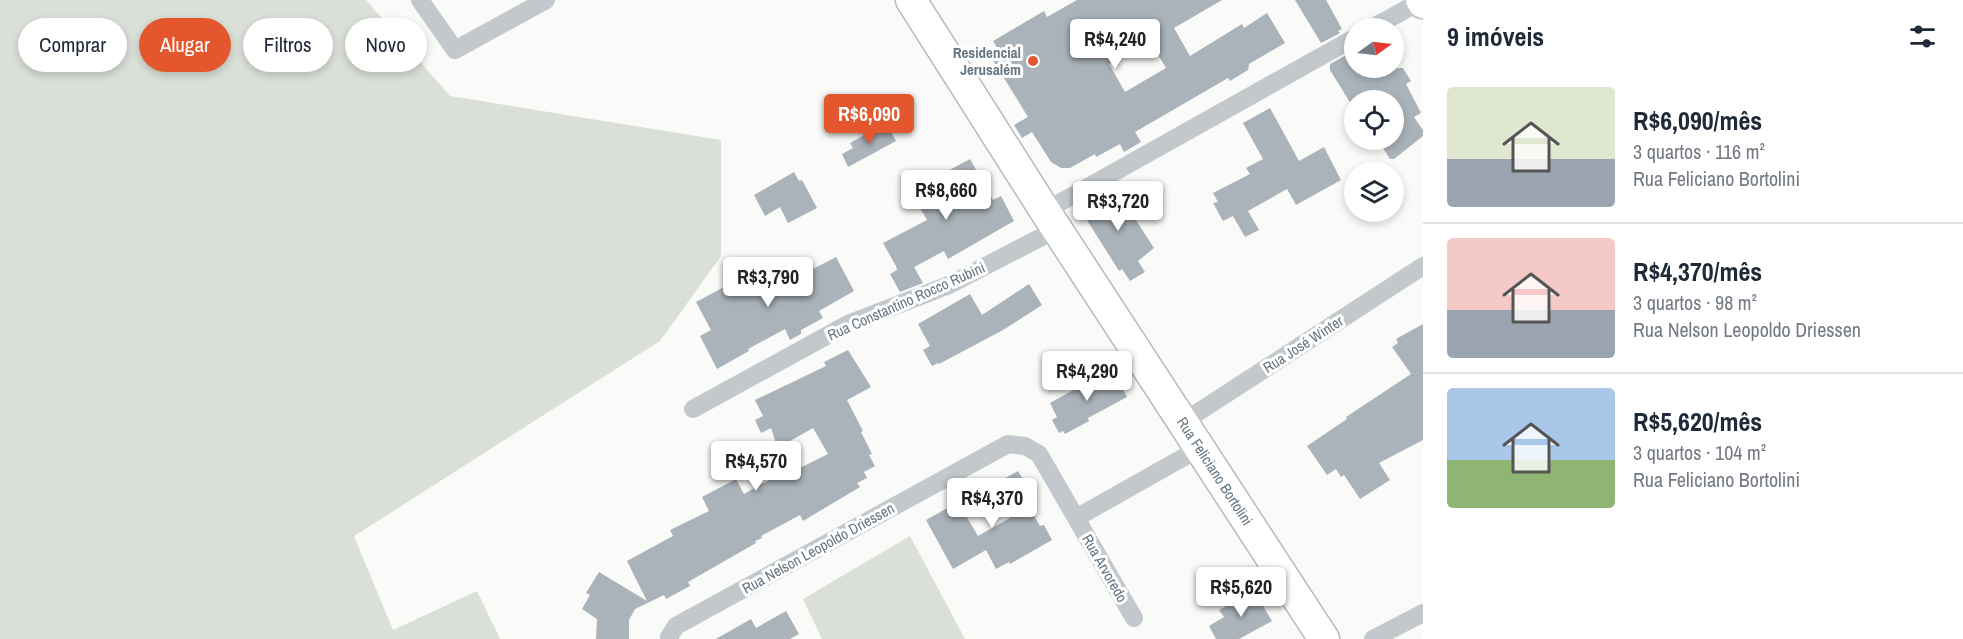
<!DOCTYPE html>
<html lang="pt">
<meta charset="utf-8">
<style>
body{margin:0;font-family:"Archivo Narrow",sans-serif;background:#f6f6f7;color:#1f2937;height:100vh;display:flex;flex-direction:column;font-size:22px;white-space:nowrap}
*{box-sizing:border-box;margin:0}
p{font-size:20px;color:#747a83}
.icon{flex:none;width:33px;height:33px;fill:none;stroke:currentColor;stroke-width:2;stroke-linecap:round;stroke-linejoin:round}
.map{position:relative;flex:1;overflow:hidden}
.panel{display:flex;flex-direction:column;background:#fff;width:540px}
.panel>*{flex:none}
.guide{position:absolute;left:18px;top:18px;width:570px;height:54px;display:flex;gap:12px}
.needle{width:39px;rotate:76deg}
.tools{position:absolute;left:1344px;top:18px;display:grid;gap:12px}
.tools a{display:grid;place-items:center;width:60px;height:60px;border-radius:50%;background:#fff;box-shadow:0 3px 9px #0003;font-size:30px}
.price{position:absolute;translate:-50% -51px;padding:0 14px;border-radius:6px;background:#fff;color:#222;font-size:20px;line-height:39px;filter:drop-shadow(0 2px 3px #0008)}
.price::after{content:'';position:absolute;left:50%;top:36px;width:18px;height:14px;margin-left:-9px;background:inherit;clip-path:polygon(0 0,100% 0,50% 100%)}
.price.on{background:#e4572e;color:#fff}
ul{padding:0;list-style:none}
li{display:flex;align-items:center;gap:18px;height:150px;padding:0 24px}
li+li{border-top:2px solid #e0e1e3}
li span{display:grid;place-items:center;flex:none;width:168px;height:120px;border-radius:6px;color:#555}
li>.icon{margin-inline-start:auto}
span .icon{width:72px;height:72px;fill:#fffc;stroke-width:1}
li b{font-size:26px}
h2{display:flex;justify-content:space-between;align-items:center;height:72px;padding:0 24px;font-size:26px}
.chip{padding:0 21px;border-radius:27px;background:#fff;box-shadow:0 3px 9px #0003;font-size:21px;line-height:54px}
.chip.on{background:#e4572e;color:#fff}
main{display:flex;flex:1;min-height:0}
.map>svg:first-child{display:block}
.green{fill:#dadfd7}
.building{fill:#aab3b9;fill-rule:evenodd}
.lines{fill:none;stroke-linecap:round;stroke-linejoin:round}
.primary-casing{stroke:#b5babe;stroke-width:33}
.street{stroke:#c3c8cc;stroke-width:18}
.primary{stroke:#fff;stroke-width:30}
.poi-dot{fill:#e4572e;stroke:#fff;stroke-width:2}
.labels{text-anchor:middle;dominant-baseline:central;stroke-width:6;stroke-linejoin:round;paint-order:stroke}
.poi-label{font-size:15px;font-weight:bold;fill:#657683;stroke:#fff;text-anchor:end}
.street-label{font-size:15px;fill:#657683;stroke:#fff}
</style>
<main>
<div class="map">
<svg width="1423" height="639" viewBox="0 0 1423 639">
<rect width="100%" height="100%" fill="#fafaf8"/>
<!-- green -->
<path class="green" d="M0,0h366l84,96 271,44v116l-61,85 -306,195 39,94 84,-39 23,48h-500z
M910,536l55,103h-143l-19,-40z"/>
<!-- building -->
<path class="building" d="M1077,0h145l-48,28 16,28 52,-32 2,4 23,-15 18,30 -36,21 -1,6 -18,11 -2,-3 -93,54 6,10 -17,10 -4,-8 -24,13 -1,-3 -25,14h-9l-10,-6 -19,-30 -10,6 -8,-13 14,-8 -37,-60 8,-6 -6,-10 51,-30 3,6zM1146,43l1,2 4,-2 15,25 -41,24 -16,-28z
M1295,0h31l16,29 -4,2 2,2 -19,10z
M1350,53l4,8v7h49l8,13 -5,3 15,29 -7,4 9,13v6l-29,23h-4l-12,-19h16v-40h-38l-2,-2v11l-24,-39v-6z
M1270,108l29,53 25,-14 17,33 -45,25 -9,-16 -39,22 11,19 -14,7 -12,-21 -10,5 -10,-18 5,-1 -5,-9 37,-19 -4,-6 17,-9 -20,-36z
M886,123l10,18 -48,26 -6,-13 11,-6 -3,-5z
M970,159l23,41 8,-4 13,25 -66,38 -4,-8 -30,16 9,16 -23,9 -10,-18 7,-4 -1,-4 -13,-23 44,-23 -20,-35 23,-13 3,7z
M794,172l5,9 3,-1 15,28 -29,15 -8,-16 -15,9 -11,-21z
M1114,186l40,62 -16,13 7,11 -15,9 -8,-12 -3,2 -39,-62z
M836,257l18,34 -35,20 4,7 -22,12v4l-11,6 -5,-11 -37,20 1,2 -32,18 -17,-33 11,-6 -15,-28 60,-32 3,6 24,-13 9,17z
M1029,284l13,21 -39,25 -64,34 -1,-1 -6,3 -9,-16 7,-4 -12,-22 52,-30 12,21z
M1423,324v116l-44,23 11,17 -30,19 -16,-24 -3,2 -5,-8 -9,6 -20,-29 40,-27 -1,-2 65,-43 -19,-27 6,-4 -2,-4z
M848,350l23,37 -24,13 16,31 -2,1 11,22 -3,1 6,11 -11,6 3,6 -10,5 3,4 -57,34 -3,-6 -39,21 1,2 -7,3 1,2 -68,39 2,4 -24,13 -2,-4 -29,14 -6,11v19h-33l1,-20 -15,-10 8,-14 -4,-2 13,-21 48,29 -20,-40 46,-25 -3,-6 39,-19 -7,-14 34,-18 8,15 41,-23 -14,-43 -10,5 -6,-13 8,-4 -8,-16 71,-34 -2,-4zM813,428l15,26 -28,14 -10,-27z
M1111,369l16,28 -39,21 1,3 -24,13 -2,-3 -4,2 -7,-13 5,-3 -7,-14z
M1018,471l16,27 -8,4 14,24 4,-1 8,15 -42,24 -1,-2 -13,7 -10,-19 -33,19 -27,-49 32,-18 20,34 32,-18 -5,-8 2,-1 -14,-24z
M1254,591l18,30 -33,18h-23l-7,-13 15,-9 -5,-7z
M786,611l13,23 -9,5h-74l35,-20 5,9z"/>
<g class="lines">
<defs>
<path id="primary" d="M911,0l134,211 279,428
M1421,0l2,3"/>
</defs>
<!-- primary casing -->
<use href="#primary" class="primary-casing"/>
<!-- street -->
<path class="street" d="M420,0l35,50 91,-50
M1372,28l49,-27
M1045,211l309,-173
M693,409l155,-85 101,-39 108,-56
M1183,422l240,-156
M1076,518l58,100
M670,639l-1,-2 7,-11 332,-182 17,2 14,8 37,64 124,-70
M1373,639l50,-26"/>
<!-- primary -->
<use href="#primary" class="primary"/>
</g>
<!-- markers -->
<circle class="poi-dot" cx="1033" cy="61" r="6"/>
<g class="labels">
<!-- poi labels -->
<g class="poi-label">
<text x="1021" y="52">Residencial<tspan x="1021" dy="17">Jerusalém</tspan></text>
</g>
<!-- street labels -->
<g class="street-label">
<text transform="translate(906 301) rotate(-24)">Rua Constantino Rocco Rubini</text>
<text transform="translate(1303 344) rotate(-33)">Rua José Winter</text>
<text transform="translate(1215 471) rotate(57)">Rua Feliciano Bortolini</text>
<text transform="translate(818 548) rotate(-29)">Rua Nelson Leopoldo Driessen</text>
<text transform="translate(1105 568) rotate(60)">Rua Arvoredo</text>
</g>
</g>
</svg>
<div class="tools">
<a><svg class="needle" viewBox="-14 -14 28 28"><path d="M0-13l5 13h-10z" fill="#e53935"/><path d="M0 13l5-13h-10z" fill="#747a83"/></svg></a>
<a><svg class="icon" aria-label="locate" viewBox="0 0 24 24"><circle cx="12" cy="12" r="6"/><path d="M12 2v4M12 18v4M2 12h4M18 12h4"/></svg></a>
<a><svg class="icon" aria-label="layers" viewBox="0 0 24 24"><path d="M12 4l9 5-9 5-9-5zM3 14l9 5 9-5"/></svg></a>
</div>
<b class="price" style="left:1115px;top:70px">R$4,240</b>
<b class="price on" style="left:869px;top:145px">R$6,090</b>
<b class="price" style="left:946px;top:221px">R$8,660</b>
<b class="price" style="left:1118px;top:232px">R$3,720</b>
<b class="price" style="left:768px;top:308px">R$3,790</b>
<b class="price" style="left:1087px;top:402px">R$4,290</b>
<b class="price" style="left:756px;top:492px">R$4,570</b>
<b class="price" style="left:992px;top:529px">R$4,370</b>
<b class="price" style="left:1241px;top:618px">R$5,620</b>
<div class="guide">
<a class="chip">Comprar</a>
<a class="chip on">Alugar</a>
<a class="chip">Filtros</a>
<a class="chip">Novo</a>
</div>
</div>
<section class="panel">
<h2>9 imóveis<svg class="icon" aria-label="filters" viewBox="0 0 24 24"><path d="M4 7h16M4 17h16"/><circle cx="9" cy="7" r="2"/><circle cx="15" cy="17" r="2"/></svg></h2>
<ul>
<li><span style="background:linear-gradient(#dfe7d0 60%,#9aa5b1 0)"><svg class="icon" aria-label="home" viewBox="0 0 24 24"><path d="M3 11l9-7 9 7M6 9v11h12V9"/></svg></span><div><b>R$6,090/mês</b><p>3 quartos · 116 m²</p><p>Rua Feliciano Bortolini</p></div></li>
<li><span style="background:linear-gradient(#f6c9c9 60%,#9aa5b1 0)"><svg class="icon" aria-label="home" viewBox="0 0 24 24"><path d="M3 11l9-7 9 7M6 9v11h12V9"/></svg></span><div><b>R$4,370/mês</b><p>3 quartos · 98 m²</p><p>Rua Nelson Leopoldo Driessen</p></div></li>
<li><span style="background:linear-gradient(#a9c7e8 60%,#8fb573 0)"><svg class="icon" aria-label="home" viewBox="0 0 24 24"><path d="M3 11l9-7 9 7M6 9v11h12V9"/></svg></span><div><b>R$5,620/mês</b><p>3 quartos · 104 m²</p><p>Rua Feliciano Bortolini</p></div></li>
</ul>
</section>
</main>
